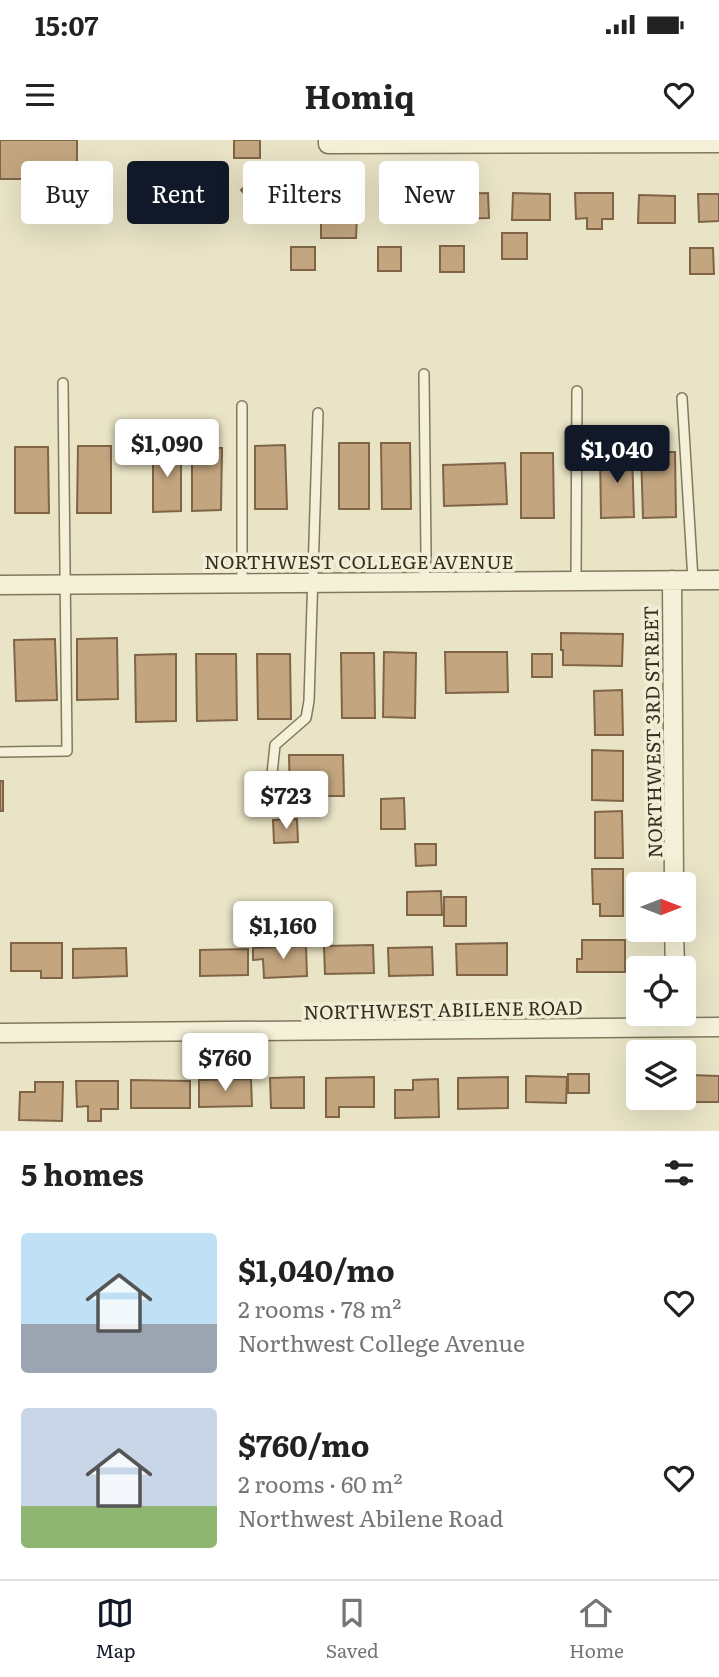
<!DOCTYPE html>
<meta charset="utf-8">
<style>
body{margin:0;font-family:Literata,serif;background:#f2f2f2;color:#222;height:100vh;display:flex;flex-direction:column;font-size:26px;white-space:nowrap}
*{box-sizing:border-box;margin:0}
p{font-size:23px;color:#767676}
.icon{flex:none;width:38px;height:38px;fill:none;stroke:currentColor;stroke-width:2;stroke-linecap:round;stroke-linejoin:round}
.map{position:relative;height:991px;overflow:hidden}
.side{display:flex;flex-direction:column;background:#fff;flex:1}
.side>*{flex:none}
.hud{position:absolute;left:21px;top:21px;width:677px;height:63px;display:flex;gap:14px}
.needle{width:46px;rotate:90deg}
.tools{position:absolute;left:626px;top:732px;display:grid;gap:14px}
.tools a{display:grid;place-items:center;width:70px;height:70px;border-radius:7px;background:#fff;box-shadow:0 7px 28px #0002;font-size:35px}
.price{position:absolute;translate:-50% -60px;padding:0 16px;border-radius:7px;background:#fff;color:#222;font-size:23px;line-height:46px;filter:drop-shadow(0 2px 4px #0008)}
.price::after{content:'';position:absolute;left:50%;top:42px;width:21px;height:16px;margin-left:-10px;background:inherit;clip-path:polygon(0 0,100% 0,50% 100%)}
.price.active{background:#111827;color:#fff}
ul{padding:0;list-style:none}
li{display:flex;align-items:center;gap:21px;height:175px;padding:0 21px}
li span{display:grid;place-items:center;flex:none;width:196px;height:140px;border-radius:7px;color:#555}
li>.icon{margin-inline-start:auto}
span .icon{width:84px;height:84px;fill:#fffc;stroke-width:1}
li b{font-size:30px}
h2{display:flex;justify-content:space-between;align-items:center;height:84px;padding:0 21px;font-size:30px}
.tag{padding:0 24px;border-radius:7px;background:#fff;box-shadow:0 7px 28px #0002;font-size:24px;line-height:63px}
.tag.active{background:#111827;color:#fff}
.status{display:flex;justify-content:space-between;align-items:center;height:49px;padding:0 35px;background:#fff;direction:ltr}
.status svg{height:19px;fill:currentColor}
header{display:flex;justify-content:space-between;align-items:center;height:91px;padding:0 21px;background:#fff;font-size:32px;font-weight:700}
.menu{display:flex;justify-content:space-around;align-items:center;height:98px;border-top:2px solid #e0e0e0;background:#fff;font-size:19px;color:#767676}
.menu a{display:grid;justify-items:center;gap:4px}
.menu .active{color:#111827}
.map>svg:first-child{display:block}
.building{fill:#c3a680;stroke:#7f6546;stroke-width:2}
.lines{fill:none;stroke-linecap:round;stroke-linejoin:round}
.lane-casing{stroke:#83775e;stroke-width:12}
.street-casing{stroke:#83775e;stroke-width:21}
.lane{stroke:#f5f1d8;stroke-width:9}
.street{stroke:#f5f1d8;stroke-width:18}
.labels{text-anchor:middle;dominant-baseline:central;stroke-width:7;stroke-linejoin:round;paint-order:stroke}
.street-label{font-size:19px;fill:#342d20;stroke:#f2edd5}
</style>
<div class="status"><b>15:07</b><svg viewBox="0 0 49 12"><path d="M0 12V9h3v3zM5 12V6h3v6zM10 12V3h3v9zM15 12V0h3v12zM26 1h20v11H26zM47 4h2v5h-2z"/></svg></div>
<header><svg class="icon" aria-label="menu" viewBox="0 0 24 24"><path d="M4 6h16M4 12h16M4 18h16"/></svg>Homiq<svg class="icon" aria-label="heart" viewBox="0 0 24 24"><path d="M12 20l-8-8c-3-5 5-10 8-4 3-6 11-1 8 4z"/></svg></header>
<div class="map">
<svg width="719" height="991" viewBox="0 0 719 991">
<rect width="100%" height="100%" fill="#e9e4c6"/>
<!-- building -->
<path class="building" d="M0,0h77v39h-77z
M234,0h26v18h-26z
M261,31l26,28 -20,19 -26,-28z
M425,53l1,26 -39,1v-26z
M488,53l1,25 -38,1 -1,-25z
M513,53l37,1v26h-38z
M575,53h38v26h-11v10h-15v-11l-11,1z
M698,54h21v27l-20,1z
M639,55l36,1v27h-37z
M321,75h36l-1,23h-35z
M502,93h25v26h-25z
M440,106h24v26h-24z
M291,107h24v23h-24z
M378,107h23v24h-23z
M690,108h23l1,26h-24z
M339,303h30v66h-30z
M381,303h29l1,66h-29z
M285,305l2,64h-32v-63z
M78,306h33v67h-34z
M15,307h33l1,66h-34z
M153,307h28v64l-28,1z
M192,308h30l-1,62 -29,1z
M600,312h32l2,65 -33,1z
M641,312h34l1,65 -33,1z
M521,313h32l1,65h-33z
M505,323l2,41 -63,2 -1,-41z
M561,493l62,1 -1,32 -59,-1v-15h-2z
M117,498l1,61 -41,1v-61z
M55,499l2,61 -41,1 -2,-61z
M384,512l32,1 -1,65 -32,-1z
M445,512h62l1,40 -62,1z
M341,513h33l1,65h-33z
M176,514v67l-40,1 -1,-67z
M196,514h40l1,66 -40,1z
M257,514h33l1,65h-33z
M532,514h20v23h-20z
M622,550l1,45h-28l-1,-44z
M592,610l31,1v50l-31,-1z
M289,615h54l1,41h-54z
M0,641h3v30h-3z
M404,658l1,31h-24v-30z
M622,671l1,47h-28v-46z
M297,679l1,23 -24,1 -1,-23z
M415,704h21v21l-20,1z
M592,729h31v47h-23v-12h-7z
M441,751l1,24h-35v-23z
M444,757h22v29h-22z
M582,800h43v32h-48v-13h5z
M11,803h51v35h-21v-7h-30z
M507,803v32h-50l-1,-31z
M373,805l1,28 -49,1 -1,-28z
M306,806l1,30 -43,2 -1,-19 -10,1v-12z
M432,807l1,28 -44,1 -1,-28z
M126,808l1,28 -54,2v-29z
M248,809v26l-48,1v-26z
M568,934h21v19h-21z
M690,935l29,1v26h-29z
M526,936l41,1 -1,26 -40,-1z
M635,936h4v21h30v9l-33,1z
M304,937v31h-33l-1,-30z
M374,937v30h-35v10h-13v-39z
M508,937v31l-50,1v-31z
M251,939l1,27 -53,1v-27z
M438,939l1,38 -44,1v-28h18v-10z
M131,940l59,1v27h-59z
M76,941h42v28h-17v12h-13v-15l-11,1z
M35,942h28l-1,39 -43,-1 1,-28h15z"/>
<g class="lines">
<defs>
<path id="lane" d="M424,234l2,180 -2,28
M682,258l11,182
M242,266v177
M576,441l1,-190
M0,612l67,-1 -4,-368
M272,634l3,-29 31,-27 3,-17 9,-288"/>
<path id="street" d="M328,0v4l391,-1
M672,440l2,304
M0,445l719,-5
M674,789l1,39
M0,893l719,-6"/>
</defs>
<!-- lane casing -->
<use href="#lane" class="lane-casing"/>
<!-- street casing -->
<use href="#street" class="street-casing"/>
<!-- lane -->
<use href="#lane" class="lane"/>
<!-- street -->
<use href="#street" class="street"/>
</g>
<g class="labels">
<!-- street labels -->
<g class="street-label">
<text x="359" y="421">NORTHWEST COLLEGE AVENUE</text>
<text transform="translate(652 592) rotate(-91)">NORTHWEST 3RD STREET</text>
<text transform="translate(443 869) rotate(-1)">NORTHWEST ABILENE ROAD</text>
</g>
</g>
</svg>
<div class="tools">
<a><svg class="needle" viewBox="-14 -14 28 28"><path d="M0-13l5 13h-10z" fill="#e53935"/><path d="M0 13l5-13h-10z" fill="#767676"/></svg></a>
<a><svg class="icon" aria-label="locate" viewBox="0 0 24 24"><circle cx="12" cy="12" r="6"/><path d="M12 2v4M12 18v4M2 12h4M18 12h4"/></svg></a>
<a><svg class="icon" aria-label="layers" viewBox="0 0 24 24"><path d="M12 4l9 5-9 5-9-5zM3 14l9 5 9-5"/></svg></a>
</div>
<b class="price" style="left:167px;top:339px">$1,090</b>
<b class="price active" style="left:617px;top:345px">$1,040</b>
<b class="price" style="left:286px;top:691px">$723</b>
<b class="price" style="left:283px;top:821px">$1,160</b>
<b class="price" style="left:225px;top:953px">$760</b>
<div class="hud">
<a class="tag">Buy</a>
<a class="tag active">Rent</a>
<a class="tag">Filters</a>
<a class="tag">New</a>
</div>
</div>
<section class="side">
<h2>5 homes<svg class="icon" aria-label="filters" viewBox="0 0 24 24"><path d="M4 7h16M4 17h16"/><circle cx="9" cy="7" r="2"/><circle cx="15" cy="17" r="2"/></svg></h2>
<ul>
<li><span style="background:linear-gradient(#bfe0f5 65%,#9aa5b1 0)"><svg class="icon" aria-label="home" viewBox="0 0 24 24"><path d="M3 11l9-7 9 7M6 9v11h12V9"/></svg></span><div><b>$1,040/mo</b><p>2 rooms · 78 m²</p><p>Northwest College Avenue</p></div><svg class="icon" aria-label="heart" viewBox="0 0 24 24"><path d="M12 20l-8-8c-3-5 5-10 8-4 3-6 11-1 8 4z"/></svg></li>
<li><span style="background:linear-gradient(#c9d6e8 70%,#8fb573 0)"><svg class="icon" aria-label="home" viewBox="0 0 24 24"><path d="M3 11l9-7 9 7M6 9v11h12V9"/></svg></span><div><b>$760/mo</b><p>2 rooms · 60 m²</p><p>Northwest Abilene Road</p></div><svg class="icon" aria-label="heart" viewBox="0 0 24 24"><path d="M12 20l-8-8c-3-5 5-10 8-4 3-6 11-1 8 4z"/></svg></li>
</ul>
</section>
<nav class="menu">
<a class="active"><svg class="icon" aria-label="map" viewBox="0 0 24 24"><path d="M3 6l6-2 6 2 6-2v14l-6 2-6-2-6 2zM9 4v14M15 6v14"/></svg>Map</a>
<a><svg class="icon" aria-label="saved" viewBox="0 0 24 24"><path d="M7 4h10v16l-5-4-5 4z"/></svg>Saved</a>
<a><svg class="icon" aria-label="home" viewBox="0 0 24 24"><path d="M3 11l9-7 9 7M6 9v11h12V9"/></svg>Home</a>
</nav>
